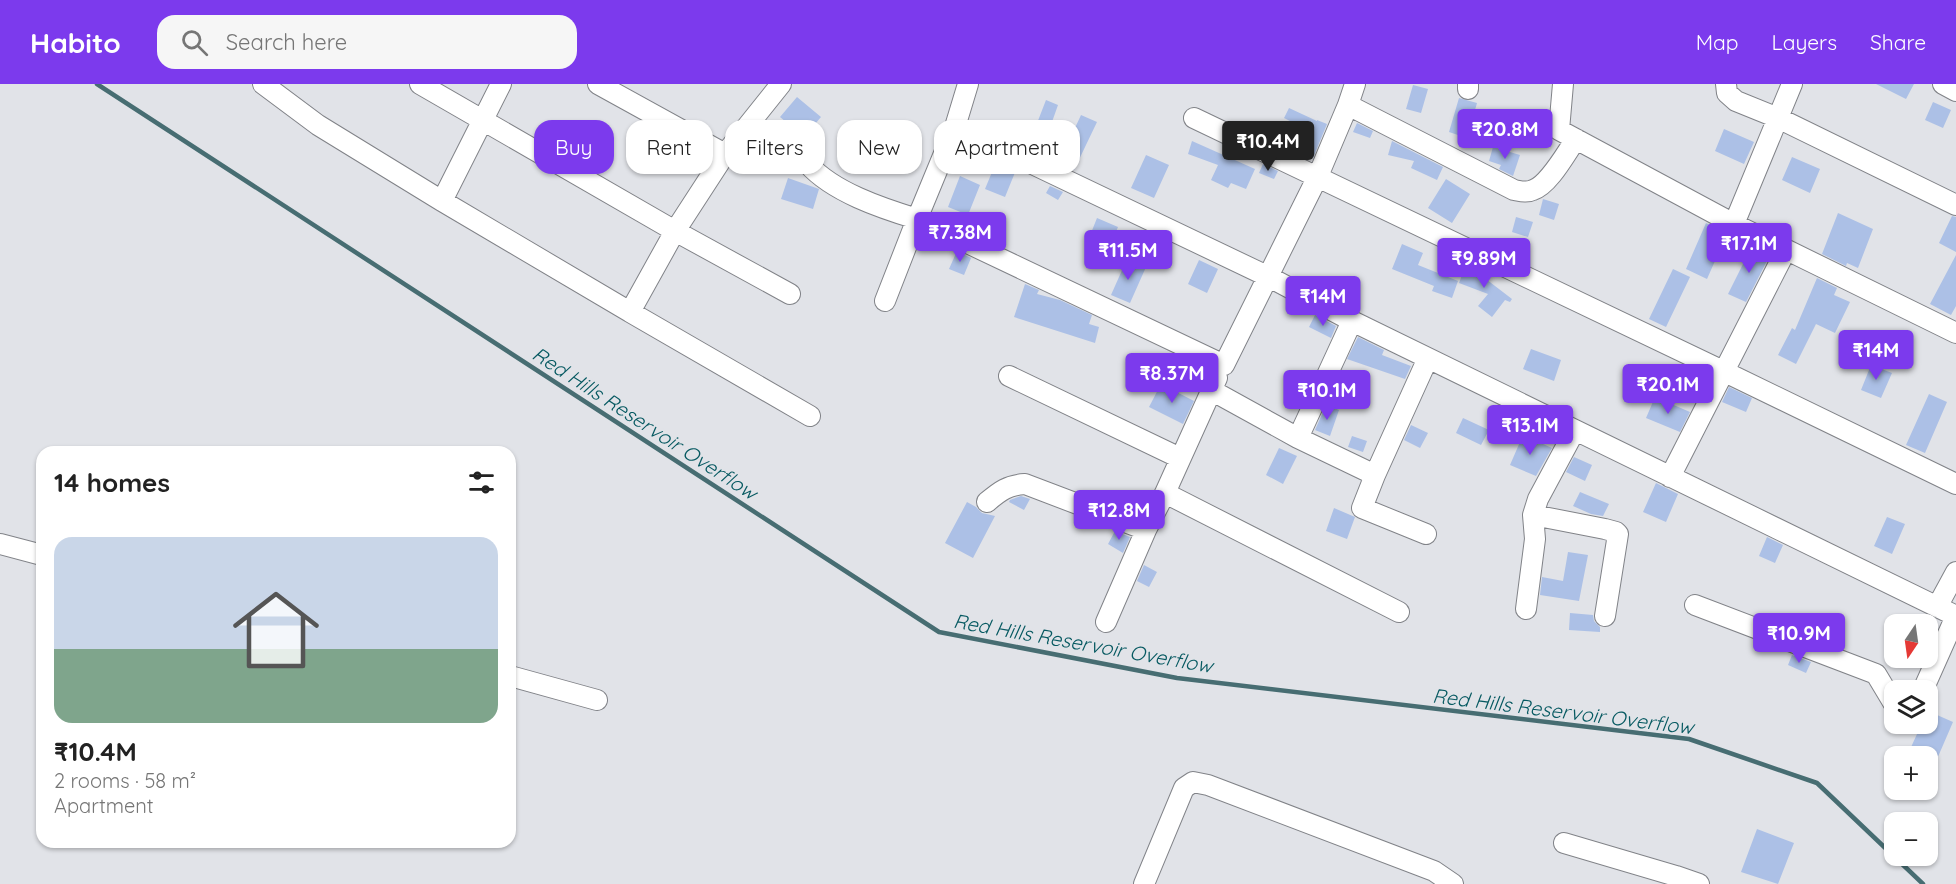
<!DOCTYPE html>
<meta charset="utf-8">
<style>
body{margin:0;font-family:Quicksand,sans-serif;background:#f6f6f6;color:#222;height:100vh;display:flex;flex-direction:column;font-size:22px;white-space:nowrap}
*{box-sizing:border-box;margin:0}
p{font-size:20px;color:#767676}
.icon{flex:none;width:33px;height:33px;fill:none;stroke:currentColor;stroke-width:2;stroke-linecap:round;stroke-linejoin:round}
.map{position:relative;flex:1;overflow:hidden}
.details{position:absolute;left:36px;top:362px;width:480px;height:402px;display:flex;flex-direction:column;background:#fff;border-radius:18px;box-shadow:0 2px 4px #0004}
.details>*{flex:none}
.guide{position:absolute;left:534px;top:36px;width:570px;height:54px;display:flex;gap:12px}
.needle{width:39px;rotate:193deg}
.tools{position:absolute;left:1884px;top:530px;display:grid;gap:12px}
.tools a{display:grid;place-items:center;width:54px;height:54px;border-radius:12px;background:#fff;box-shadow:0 2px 4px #0004;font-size:30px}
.price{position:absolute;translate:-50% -51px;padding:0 14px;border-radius:6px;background:#7c3aed;color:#fff;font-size:20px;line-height:39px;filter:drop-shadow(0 2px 3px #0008)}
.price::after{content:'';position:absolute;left:50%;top:36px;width:18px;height:14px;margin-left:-9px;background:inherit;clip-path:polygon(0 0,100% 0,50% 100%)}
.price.current{background:#222;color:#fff}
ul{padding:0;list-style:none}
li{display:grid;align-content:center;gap:12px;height:318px;padding:0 18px}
li span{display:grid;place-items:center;height:186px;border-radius:18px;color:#555}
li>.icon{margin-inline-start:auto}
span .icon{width:108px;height:108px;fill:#fffc;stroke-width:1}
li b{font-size:26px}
h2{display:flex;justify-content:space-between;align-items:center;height:72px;padding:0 18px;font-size:26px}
.chip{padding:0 21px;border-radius:18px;background:#fff;box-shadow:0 2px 4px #0004;font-size:21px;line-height:54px}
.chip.current{background:#7c3aed;color:#fff}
header{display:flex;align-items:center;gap:36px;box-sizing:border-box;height:84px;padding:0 30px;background:#7c3aed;color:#fff}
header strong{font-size:28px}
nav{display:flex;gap:33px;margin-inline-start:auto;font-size:21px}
.search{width:420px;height:54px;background:#f6f6f6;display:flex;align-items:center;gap:15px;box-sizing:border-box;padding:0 21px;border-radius:18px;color:#767676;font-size:22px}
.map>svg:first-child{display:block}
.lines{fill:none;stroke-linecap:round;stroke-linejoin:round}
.stream{stroke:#476d72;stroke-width:4.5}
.building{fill:#acc0e6}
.minor-casing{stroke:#818388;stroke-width:22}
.minor{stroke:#fff;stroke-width:20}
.labels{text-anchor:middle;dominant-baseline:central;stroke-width:4.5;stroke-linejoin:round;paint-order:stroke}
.water-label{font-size:20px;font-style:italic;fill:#065961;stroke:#e1e3e8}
</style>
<header>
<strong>Habito</strong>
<div class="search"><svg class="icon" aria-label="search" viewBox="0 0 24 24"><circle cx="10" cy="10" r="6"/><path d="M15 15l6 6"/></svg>Search here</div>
<nav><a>Map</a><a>Layers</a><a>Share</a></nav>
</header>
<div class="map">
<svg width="1956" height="800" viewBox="0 0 1956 800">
<rect width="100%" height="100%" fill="#e1e3e8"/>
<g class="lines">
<!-- stream -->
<path class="stream" d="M97,0l842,548 238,46 512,61 128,44 106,101"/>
</g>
<!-- building -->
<path class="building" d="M1876,0h38l-8,15z
M1413,1l15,4 -7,24 -15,-4z
M797,13l24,20 -17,20 -24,-20z
M1459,14l18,5 -10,35 -18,-6z
M1046,16l12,5 -11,31 -13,-5z
M1933,18l18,8 -8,18 -18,-8z
M1289,24l28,13v-1l10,4 -14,34 -10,-5 9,-21 -28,-14z
M1081,31l16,7 -23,48 -12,-5 3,-6 -4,-1z
M1357,39l16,8 -3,7 -17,-6z
M1724,45l30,13 -10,22 -29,-13z
M1192,57l63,28 -9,20 -15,-6 -3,5 -17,-8 7,-15 -30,-11z
M1392,57l51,26 -6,13 -26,-12 3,-7 -26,-6z
M1493,63l27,8 -7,21 -14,-7 2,-4 -12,-4z
M1146,71l23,10 -15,33 -23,-10z
M1792,73l28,12 -10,24 -28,-13z
M997,76l19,10 -11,27 -20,-8z
M1263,80l15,7 -4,8 -15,-6z
M960,92l20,9 -12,30 -20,-8z
M788,94l31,11 -6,20 -32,-10z
M1446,95l24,15 -18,29 -24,-15z
M1050,102l13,6 -5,8 -12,-7z
M1543,115l16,5 -5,16 -15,-5z
M1838,129l35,16 -15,39 -11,-5 -1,3 -24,-12z
M1952,132l4,1v35l-17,-9z
M1516,133l17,5 -5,15 -16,-5z
M1097,134l21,9 -8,19 -21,-8z
M1706,139l21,11 -20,45 -21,-10z
M1402,160l21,9 -5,12 40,16 -6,17 -20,-7 2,-5 -42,-17z
M1752,162l18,9 -24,47 -18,-8z
M957,167l14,7 -7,17 -15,-6z
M1956,171v51l-5,9 -21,-11z
M1127,175l19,8 -16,36 -19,-8z
M1199,176l19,9 -11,24 -19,-9z
M1467,178l17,8 -2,6 30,23 -2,3 -5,-2 -13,17 -14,-11 10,-12 -29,-11z
M1673,185l17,8 -24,50 -17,-8z
M1817,194l20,10 -3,7 16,7 -15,31 -19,-9 -20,40 -18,-9 14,-27 3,2z
M1025,200l14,6 -2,4 23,6 32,15 -3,9 10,3 -4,16 -81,-26z
M1315,231l21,11 -5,12 -22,-11z
M1358,253l26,13 -2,5 29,11 -6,13 -58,-20z
M1531,265l30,11 -7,21 -31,-12z
M1871,281l21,8 -11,25 -20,-8z
M1161,300l33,17 -11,23 -34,-17z
M1729,303l23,11 -6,14 -24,-10z
M1929,310l18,8 -22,51 -19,-8z
M1655,313l35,15 -10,20 -34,-14z
M1326,321l13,5 -9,26 -15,-6z
M1463,334l26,12 -8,15 -25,-12z
M1411,341l17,8 -8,15 -16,-8z
M1523,351l29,13 -16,28 -26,-11z
M1352,352l15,5 -4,11 -15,-5z
M1279,364l18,8 -14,28 -17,-9z
M1574,373l18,8 -7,16 -19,-9z
M1656,399l22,11 -12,28 -23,-10z
M1580,408l29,12 -6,12 -12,-2 -18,-8z
M1021,412l9,3 -6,11 -15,-8 1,-2z
M967,418l9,5 6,6 13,3 -22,42 -28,-15z
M1334,424l21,9 -8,22 -21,-8z
M1887,433l18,7 -13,30 -18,-8z
M1115,447l15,6 -7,16 -15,-9z
M1767,453l16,8 -8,18 -16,-7z
M1568,468l20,3 -9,46 -39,-6 2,-18 21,4z
M1144,481l13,7 -8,15 -12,-6z
M1570,529l23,2 1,6 6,6v5l-31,-2z
M1792,571l19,7 -5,11 -18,-8z
M1928,627l25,11 -25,58v-24h-21l15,-33h6z
M1757,745l37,14 -16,41 -37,-12z"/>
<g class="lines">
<defs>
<path id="minor" d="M263,0l55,41 124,76 188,111 45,-81 50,-77 56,-70
M420,0l255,147 115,63
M598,0l127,70
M968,0l-13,43 -38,92 307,146 94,-189 30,-71 7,-21
M1563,0l-4,46 175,94 222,109
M1726,0l1,9 9,8 42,17 178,87
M1943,0l13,7
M1468,5v-5
M1348,21l166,85c6,1 13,3 19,0 16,-5 33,-37 43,-51
M1194,34l531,254 231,112
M955,43l314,150 83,44 604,295
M808,80c25,28 73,44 109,55l-32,82
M442,117l59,-117
M1734,140l58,-140
M630,228l180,104
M1009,292l171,82
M1211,306l87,48 77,37 53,-117
M1298,354l54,-117
M1375,391l-13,33 64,26
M1670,393l116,-227
M1165,409l234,119
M987,418c13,-11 21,-17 38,-18l121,46
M1533,431l72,14 11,3 2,2 -13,82
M0,460l42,11
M1695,521l181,69 18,30
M1937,523l19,-35
M1526,525l9,-70 -2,-24 5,-16 37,-69
M1106,538l40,-92 19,-37 52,-115
M510,592l87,24
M1923,606l33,-74
M1564,759l112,33 23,8
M1144,800l40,-96 9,-6 15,3 226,86 19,13"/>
</defs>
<!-- minor casing -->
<use href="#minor" class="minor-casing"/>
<!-- minor -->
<use href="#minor" class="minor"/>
</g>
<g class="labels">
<!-- water labels -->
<g class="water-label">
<text transform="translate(645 339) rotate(33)">Red Hills Reservoir Overflow</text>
<text transform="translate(1083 559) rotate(10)">Red Hills Reservoir Overflow</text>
<text transform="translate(1563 627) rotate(7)">Red Hills Reservoir Overflow</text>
</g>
</g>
</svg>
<div class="tools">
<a><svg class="needle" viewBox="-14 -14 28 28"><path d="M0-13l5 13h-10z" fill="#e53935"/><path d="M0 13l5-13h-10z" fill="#767676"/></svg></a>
<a><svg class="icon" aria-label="layers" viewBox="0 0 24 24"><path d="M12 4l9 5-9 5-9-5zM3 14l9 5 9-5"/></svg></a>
<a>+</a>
<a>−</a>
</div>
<b class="price" style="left:1505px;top:76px">₹20.8M</b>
<b class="price current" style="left:1268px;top:88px">₹10.4M</b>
<b class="price" style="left:960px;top:179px">₹7.38M</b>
<b class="price" style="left:1749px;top:190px">₹17.1M</b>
<b class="price" style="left:1128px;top:197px">₹11.5M</b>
<b class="price" style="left:1484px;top:205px">₹9.89M</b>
<b class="price" style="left:1323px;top:243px">₹14M</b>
<b class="price" style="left:1876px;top:297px">₹14M</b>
<b class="price" style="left:1172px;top:320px">₹8.37M</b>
<b class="price" style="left:1668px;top:331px">₹20.1M</b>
<b class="price" style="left:1327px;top:337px">₹10.1M</b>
<b class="price" style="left:1530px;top:372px">₹13.1M</b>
<b class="price" style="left:1119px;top:457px">₹12.8M</b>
<b class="price" style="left:1799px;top:580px">₹10.9M</b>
<div class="guide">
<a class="chip current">Buy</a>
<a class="chip">Rent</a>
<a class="chip">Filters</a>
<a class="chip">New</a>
<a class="chip">Apartment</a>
</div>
<section class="details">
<h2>14 homes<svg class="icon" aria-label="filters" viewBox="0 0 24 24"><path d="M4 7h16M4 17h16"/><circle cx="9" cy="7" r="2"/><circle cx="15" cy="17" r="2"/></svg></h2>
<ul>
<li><span style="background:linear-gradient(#c9d6e8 60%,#7fa58c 0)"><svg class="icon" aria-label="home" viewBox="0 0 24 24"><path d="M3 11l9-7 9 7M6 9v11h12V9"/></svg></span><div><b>₹10.4M</b><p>2 rooms · 58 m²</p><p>Apartment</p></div></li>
</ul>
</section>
</div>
